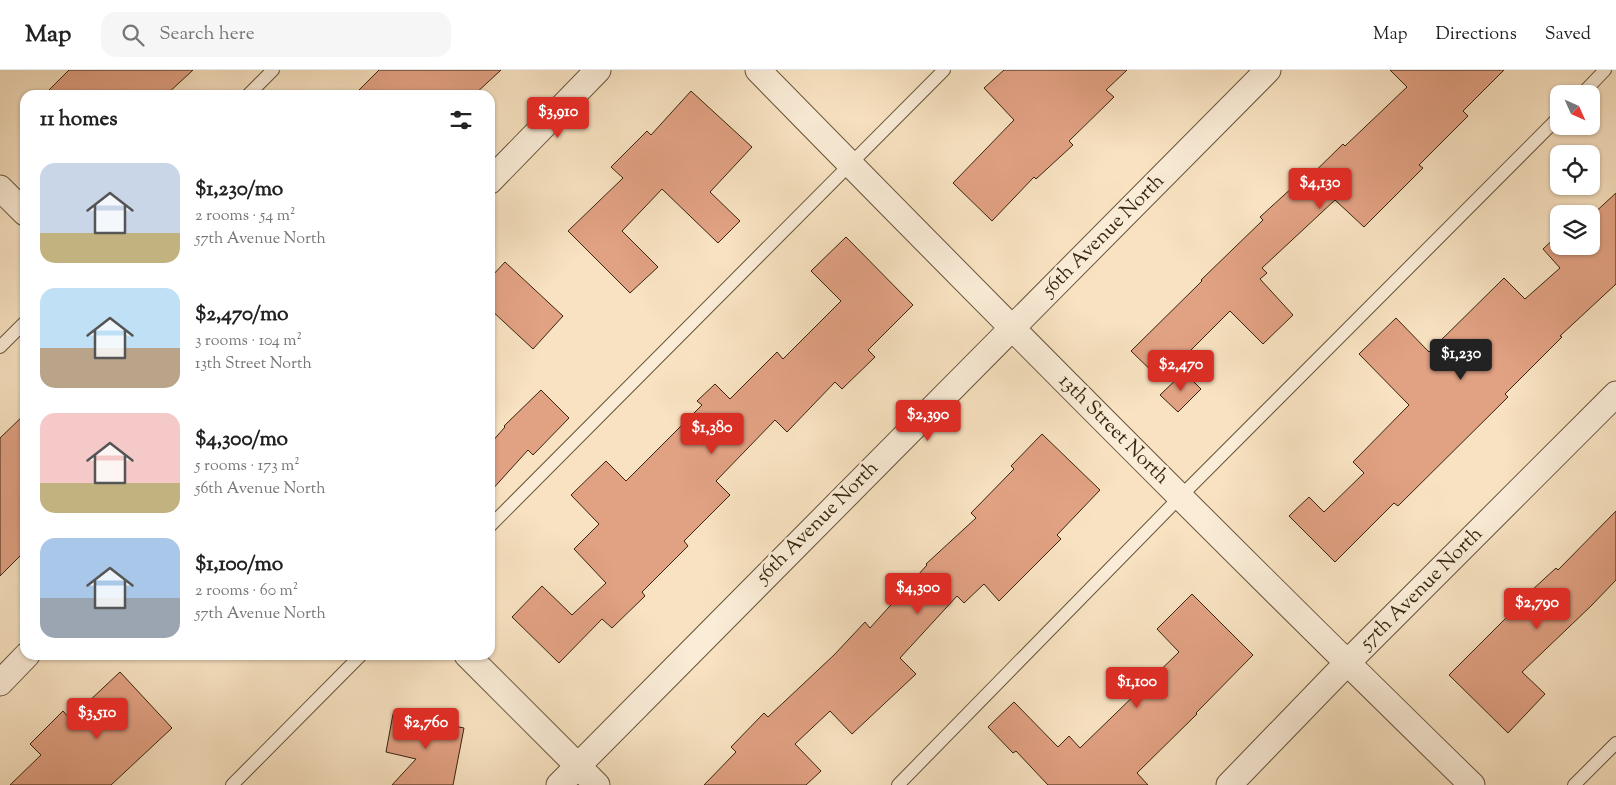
<!DOCTYPE html>
<meta charset="utf-8">
<style>
body{margin:0;font-family:"Sorts Mill Goudy",serif;background:#f6f6f6;color:#222;height:100vh;display:flex;flex-direction:column;font-size:19px;white-space:nowrap}
*{box-sizing:border-box;margin:0}
p{font-size:16px;color:#767676}
.icon{flex:none;width:28px;height:28px;fill:none;stroke:currentColor;stroke-width:2;stroke-linecap:round;stroke-linejoin:round}
.map{position:relative;flex:1;overflow:hidden}
.sheet{position:absolute;left:20px;top:20px;width:475px;height:570px;display:flex;flex-direction:column;background:#fff;border-radius:15px;box-shadow:0 1px 4px #0004}
.sheet>*{flex:none}
.needle{width:32px;rotate:135deg}
.controls{position:absolute;left:1550px;top:15px;display:grid;gap:10px}
.controls a{display:grid;place-items:center;width:50px;height:50px;border-radius:10px;background:#fff;box-shadow:0 1px 4px #0004;font-size:25px}
.price{position:absolute;translate:-50% -42px;padding:0 11px;border-radius:5px;background:#d93025;color:#fff;font-size:16px;line-height:32px;filter:drop-shadow(0 1px 2px #0008)}
.price::after{content:'';position:absolute;left:50%;top:30px;width:15px;height:11px;margin-left:-8px;background:inherit;clip-path:polygon(0 0,100% 0,50% 100%)}
.price.active{background:#222;color:#fff}
ul{padding:0;list-style:none}
li{display:flex;align-items:center;gap:15px;height:125px;padding:0 20px}
li span{display:grid;place-items:center;flex:none;width:140px;height:100px;border-radius:15px;color:#555}
li>.icon{margin-inline-start:auto}
span .icon{width:60px;height:60px;fill:#fffc;stroke-width:1}
li b{font-size:21px}
h2{display:flex;justify-content:space-between;align-items:center;height:60px;padding:0 20px;font-size:21px}
header{display:flex;align-items:center;gap:30px;box-sizing:border-box;height:70px;padding:0 25px;background:#fff;border-bottom:1px solid #e0e0e0}
header strong{font-size:24px}
nav{display:flex;gap:28px;margin-inline-start:auto;font-size:18px}
.search{width:350px;height:45px;background:#f6f6f6;display:flex;align-items:center;gap:12px;box-sizing:border-box;padding:0 18px;border-radius:15px;color:#767676;font-size:19px}
.map>svg:first-child{display:block}
.building{fill:#e1a183;stroke:#37250d}
.lines{fill:none;stroke-linecap:round;stroke-linejoin:round}
.service-casing{stroke:#67543a;stroke-width:14}
.minor-casing{stroke:#67543a;stroke-width:27}
.service{stroke:#faecd7;stroke-width:12}
.minor{stroke:#faecd7;stroke-width:25}
.labels{text-anchor:middle;dominant-baseline:central;stroke-width:5;stroke-linejoin:round;paint-order:stroke}
.street-label{font-size:20px;fill:#37250d;stroke:#faecd7}
</style>
<header>
<strong>Map</strong>
<div class="search"><svg class="icon" aria-label="search" viewBox="0 0 24 24"><circle cx="10" cy="10" r="6"/><path d="M15 15l6 6"/></svg>Search here</div>
<nav><a>Map</a><a>Directions</a><a>Saved</a></nav>
</header>
<div class="map">
<svg width="1616" height="715" viewBox="0 0 1616 715">
<rect width="100%" height="100%" fill="#f8e2c1"/>
<filter id="stains"><feTurbulence type="fractalNoise" baseFrequency=".004" numOctaves="4"/><feColorMatrix values="0 0 0 0 .2 0 0 0 0 .09 0 0 0 0 .02 0 0 0 .5 -.17"/></filter>
<radialGradient id="worn" r=".72"><stop offset=".6" stop-color="#630" stop-opacity="0"/><stop offset="1" stop-color="#630" stop-opacity=".3"/></radialGradient>
<!-- building -->
<path class="building" d="M69,0h124l-27,25h-94l-26,-2z
M379,0h122l-27,25h-120z
M1004,0h123l-21,20 8,7 -45,44 4,4 -37,34 -2,-2 -42,44 -39,-38 61,-63 -30,-32z
M1390,0h114l-41,41 5,5 -49,49 4,3 -59,59 -29,-27 -73,68 5,5 -7,6 33,36 -30,29 -33,-33 -69,69 -30,-29 71,-70 -1,-1 62,-60 -3,-3 34,-31 3,3 46,-45 2,2 62,-59z
M691,21l61,56 -42,45 30,29 -22,22 -56,-54 -40,42 36,36 -28,26 -62,-62 55,-53 -12,-11 36,-36 4,4z
M1616,123v91l-56,52 2,1 -57,57 3,3 -110,109 -4,-3 -59,59 -46,-46 20,-19 15,15 40,-39 -11,-11 56,-57 -50,-51 37,-36 33,34 75,-74 21,21 35,-31 -17,-19 16,-15v12h32v-30z
M846,167l67,68 -45,45 7,7 -33,32 -7,-7 -48,50 -12,-12 -59,61 14,14 -46,46 4,5 -46,46 3,4 -33,32 -10,-9 -43,44 -47,-46 30,-31 30,29 34,-32 -32,-34 25,-25 -28,-29 35,-34 20,20 76,-76 -5,-4 18,-17 15,15 47,-47 6,7 58,-58 -30,-30z
M505,192l58,54 -30,33 -43,-40v-31z
M1184,302l17,17 -23,23 -18,-17z
M541,320l28,28 -36,37 -5,-5 -38,42v-48l15,-17 -1,-1z
M25,344v137l-25,25v-138z
M1042,364l58,56 -43,45 4,4 -62,62 -15,-17 -20,19 -7,-7 -57,62 16,16 -64,60 -22,-23 -35,33 26,27 -15,14h-102l32,-33 -5,-5 33,-34 4,4 66,-62 31,-33 5,6 57,-63 -1,-1 50,-46 -5,-5 43,-44 -3,-3z
M1616,441v69l-24,25 -70,67 23,22 -37,39 -59,-58 59,-59 -2,-2 50,-46 2,2z
M1192,524l61,61 -57,58 1,1 -60,59 11,12h-100l-32,-34 -3,2 -25,-26 26,-25 44,45 11,-11 11,12 99,-96 -22,-23z
M120,602l52,56 -61,57h-101l31,-30 -11,-11 33,-33 7,8z
M393,644l71,14 -11,57h-61l24,-26 -30,-7z"/>
<g class="lines">
<defs>
<path id="service" d="M1582,24l23,-24
M248,25l25,-25
M0,277l25,-25
M490,456l454,-456
M232,715l129,-130
M898,715l282,-288 379,-380
M1574,715l42,-42"/>
<path id="minor" d="M758,0c236,241 473,480 714,715
M490,111l108,-111
M0,118l25,25
M467,585l130,130
M0,613l27,-28
M559,715l709,-715
M1229,715l118,-122 269,-269"/>
</defs>
<!-- service casing -->
<use href="#service" class="service-casing"/>
<!-- minor casing -->
<use href="#minor" class="minor-casing"/>
<!-- service -->
<use href="#service" class="service"/>
<!-- minor -->
<use href="#minor" class="minor"/>
</g>
<g class="labels">
<!-- street labels -->
<g class="street-label">
<text transform="translate(1104 166) rotate(-45)">56th Avenue North</text>
<text transform="translate(1113 360) rotate(45)">13th Street North</text>
<text transform="translate(818 453) rotate(-45)">56th Avenue North</text>
<text transform="translate(1422 519) rotate(-45)">57th Avenue North</text>
</g>
</g>
<rect width="100%" height="100%" filter="url(#stains)"/>
<rect width="100%" height="100%" fill="url(#worn)"/>
</svg>
<div class="controls">
<a><svg class="needle" viewBox="-14 -14 28 28"><path d="M0-13l5 13h-10z" fill="#e53935"/><path d="M0 13l5-13h-10z" fill="#767676"/></svg></a>
<a><svg class="icon" aria-label="locate" viewBox="0 0 24 24"><circle cx="12" cy="12" r="6"/><path d="M12 2v4M12 18v4M2 12h4M18 12h4"/></svg></a>
<a><svg class="icon" aria-label="layers" viewBox="0 0 24 24"><path d="M12 4l9 5-9 5-9-5zM3 14l9 5 9-5"/></svg></a>
</div>
<b class="price" style="left:558px;top:69px">$3,910</b>
<b class="price" style="left:1320px;top:140px">$4,130</b>
<b class="price active" style="left:1461px;top:311px">$1,230</b>
<b class="price" style="left:1181px;top:322px">$2,470</b>
<b class="price" style="left:928px;top:372px">$2,390</b>
<b class="price" style="left:712px;top:385px">$1,380</b>
<b class="price" style="left:918px;top:545px">$4,300</b>
<b class="price" style="left:1537px;top:560px">$2,790</b>
<b class="price" style="left:1137px;top:639px">$1,100</b>
<b class="price" style="left:97px;top:670px">$3,510</b>
<b class="price" style="left:426px;top:680px">$2,760</b>
<section class="sheet">
<h2>11 homes<svg class="icon" aria-label="filters" viewBox="0 0 24 24"><path d="M4 7h16M4 17h16"/><circle cx="9" cy="7" r="2"/><circle cx="15" cy="17" r="2"/></svg></h2>
<ul>
<li><span style="background:linear-gradient(#c9d6e8 70%,#c2b280 0)"><svg class="icon" aria-label="home" viewBox="0 0 24 24"><path d="M3 11l9-7 9 7M6 9v11h12V9"/></svg></span><div><b>$1,230/mo</b><p>2 rooms · 54 m²</p><p>57th Avenue North</p></div></li>
<li><span style="background:linear-gradient(#bfe0f5 60%,#b9a48a 0)"><svg class="icon" aria-label="home" viewBox="0 0 24 24"><path d="M3 11l9-7 9 7M6 9v11h12V9"/></svg></span><div><b>$2,470/mo</b><p>3 rooms · 104 m²</p><p>13th Street North</p></div></li>
<li><span style="background:linear-gradient(#f6c9c9 70%,#c2b280 0)"><svg class="icon" aria-label="home" viewBox="0 0 24 24"><path d="M3 11l9-7 9 7M6 9v11h12V9"/></svg></span><div><b>$4,300/mo</b><p>5 rooms · 173 m²</p><p>56th Avenue North</p></div></li>
<li><span style="background:linear-gradient(#a9c7e8 60%,#9aa5b1 0)"><svg class="icon" aria-label="home" viewBox="0 0 24 24"><path d="M3 11l9-7 9 7M6 9v11h12V9"/></svg></span><div><b>$1,100/mo</b><p>2 rooms · 60 m²</p><p>57th Avenue North</p></div></li>
</ul>
</section>
</div>
